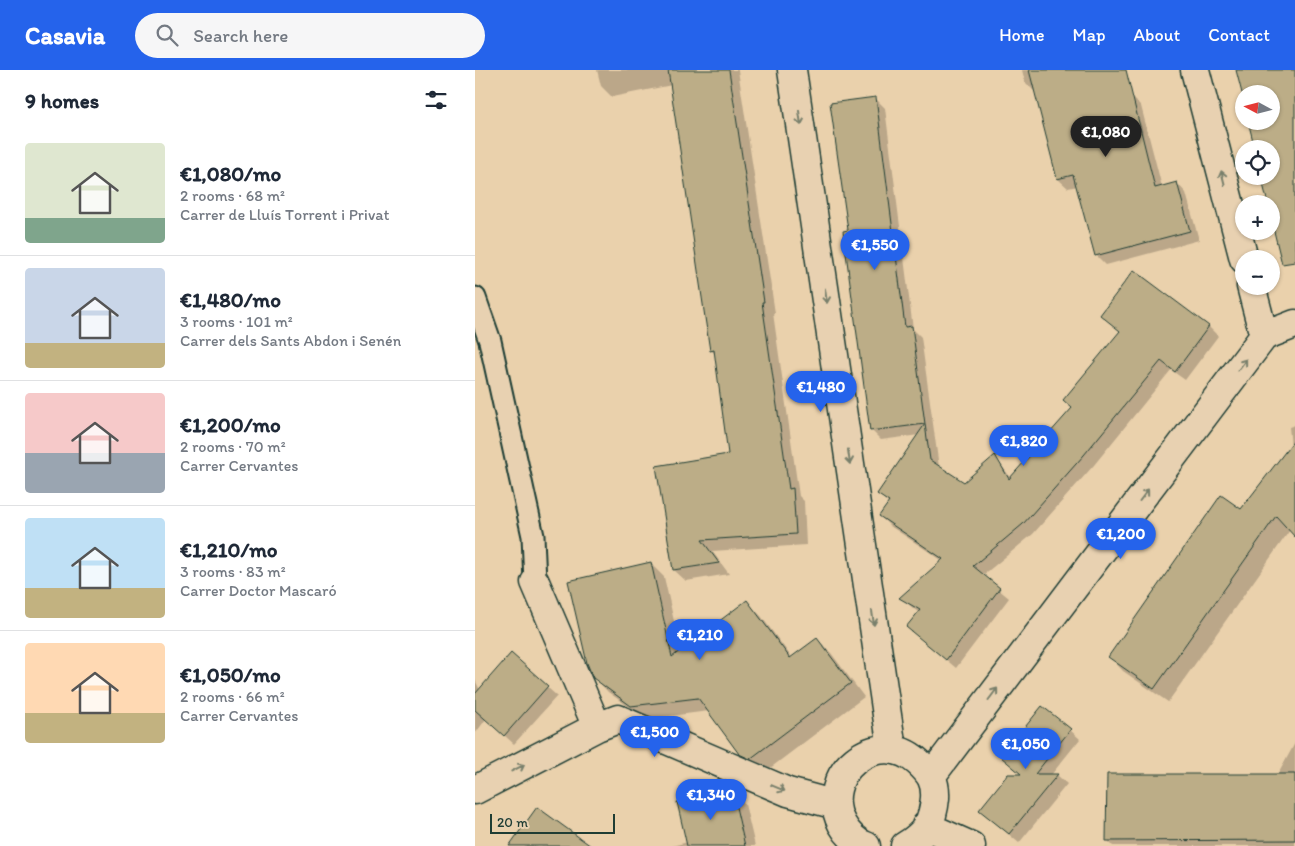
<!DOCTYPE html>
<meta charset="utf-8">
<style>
body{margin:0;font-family:Itim,sans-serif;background:#f6f6f7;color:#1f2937;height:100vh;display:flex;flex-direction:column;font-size:19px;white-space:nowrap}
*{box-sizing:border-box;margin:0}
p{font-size:16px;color:#747a83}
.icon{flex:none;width:28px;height:28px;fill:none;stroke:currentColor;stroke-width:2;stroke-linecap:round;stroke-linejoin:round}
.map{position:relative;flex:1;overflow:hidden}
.side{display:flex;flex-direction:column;background:#fff;width:475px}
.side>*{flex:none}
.needle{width:32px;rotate:277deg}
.buttons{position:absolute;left:760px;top:15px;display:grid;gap:10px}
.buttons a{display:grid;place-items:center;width:45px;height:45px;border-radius:50%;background:#fff;box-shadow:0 1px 4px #0004;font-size:25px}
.scale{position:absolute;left:15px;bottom:12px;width:125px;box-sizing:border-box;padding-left:5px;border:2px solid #1f3d34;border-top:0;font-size:14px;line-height:18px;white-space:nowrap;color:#1f3d34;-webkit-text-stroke:4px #e8d1b1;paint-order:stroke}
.price{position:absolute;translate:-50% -42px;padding:0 11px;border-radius:18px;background:#2563eb;color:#fff;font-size:16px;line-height:32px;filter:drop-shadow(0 1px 2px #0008)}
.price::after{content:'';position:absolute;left:50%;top:30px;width:15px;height:11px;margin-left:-8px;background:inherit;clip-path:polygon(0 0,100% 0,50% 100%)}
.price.active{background:#222;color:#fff}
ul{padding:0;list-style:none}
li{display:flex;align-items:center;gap:15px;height:125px;padding:0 25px}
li+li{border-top:1px solid #e0e1e3}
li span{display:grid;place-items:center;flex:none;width:140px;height:100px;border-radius:5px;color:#555}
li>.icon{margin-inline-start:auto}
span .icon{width:60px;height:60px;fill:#fffc;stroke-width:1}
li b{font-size:21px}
h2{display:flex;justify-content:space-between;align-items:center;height:60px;padding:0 25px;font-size:21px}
header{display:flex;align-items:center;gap:30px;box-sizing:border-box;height:70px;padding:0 25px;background:#2563eb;color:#fff}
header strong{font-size:24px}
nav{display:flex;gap:28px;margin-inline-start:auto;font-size:18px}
.search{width:350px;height:45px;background:#f6f6f7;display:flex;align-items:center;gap:12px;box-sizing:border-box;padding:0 18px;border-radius:28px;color:#747a83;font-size:19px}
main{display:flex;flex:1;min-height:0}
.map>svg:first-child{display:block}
.shadow{fill:#0003}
.building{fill:#bcad87;stroke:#1f3d34}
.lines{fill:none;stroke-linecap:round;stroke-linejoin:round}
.service-casing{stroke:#1f3d34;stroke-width:25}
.minor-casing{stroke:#1f3d34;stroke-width:31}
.service{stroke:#e8d1b1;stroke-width:21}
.minor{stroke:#e8d1b1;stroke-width:28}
.oneway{stroke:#79806c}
</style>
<header>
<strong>Casavia</strong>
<div class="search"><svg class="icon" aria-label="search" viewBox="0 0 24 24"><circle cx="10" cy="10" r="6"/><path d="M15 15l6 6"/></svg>Search here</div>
<nav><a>Home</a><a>Map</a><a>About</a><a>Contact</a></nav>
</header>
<main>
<section class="side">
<h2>9 homes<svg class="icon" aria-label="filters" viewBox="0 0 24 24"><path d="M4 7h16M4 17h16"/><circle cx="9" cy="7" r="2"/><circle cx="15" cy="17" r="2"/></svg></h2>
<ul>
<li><span style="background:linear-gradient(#dfe7d0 75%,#7fa58c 0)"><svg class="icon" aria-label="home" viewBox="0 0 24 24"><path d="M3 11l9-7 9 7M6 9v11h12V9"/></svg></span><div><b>€1,080/mo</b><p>2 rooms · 68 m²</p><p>Carrer de Lluís Torrent i Privat</p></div></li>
<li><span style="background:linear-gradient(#c9d6e8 75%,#c2b280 0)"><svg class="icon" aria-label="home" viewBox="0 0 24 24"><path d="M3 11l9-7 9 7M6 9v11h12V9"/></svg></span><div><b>€1,480/mo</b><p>3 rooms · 101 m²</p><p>Carrer dels Sants Abdon i Senén</p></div></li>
<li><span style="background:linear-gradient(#f6c9c9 60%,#9aa5b1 0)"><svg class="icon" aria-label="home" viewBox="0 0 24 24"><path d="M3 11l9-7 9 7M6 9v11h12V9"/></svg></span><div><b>€1,200/mo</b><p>2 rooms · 70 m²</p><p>Carrer Cervantes</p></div></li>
<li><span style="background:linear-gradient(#bfe0f5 70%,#c2b280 0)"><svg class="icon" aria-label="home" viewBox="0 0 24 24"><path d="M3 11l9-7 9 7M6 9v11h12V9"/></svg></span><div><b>€1,210/mo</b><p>3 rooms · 83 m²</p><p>Carrer Doctor Mascaró</p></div></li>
<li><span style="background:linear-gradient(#ffd9b3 70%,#c2b280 0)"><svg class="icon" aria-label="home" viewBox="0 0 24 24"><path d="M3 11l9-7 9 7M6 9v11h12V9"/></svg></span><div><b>€1,050/mo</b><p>2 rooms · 66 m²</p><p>Carrer Cervantes</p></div></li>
</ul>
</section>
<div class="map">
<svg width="820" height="776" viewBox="0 0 820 776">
<rect width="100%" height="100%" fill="#ead1ac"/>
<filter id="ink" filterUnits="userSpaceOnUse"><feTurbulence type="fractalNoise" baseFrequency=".02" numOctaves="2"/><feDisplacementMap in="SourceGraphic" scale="10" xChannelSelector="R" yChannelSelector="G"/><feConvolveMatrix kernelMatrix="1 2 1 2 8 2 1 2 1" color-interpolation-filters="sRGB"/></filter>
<g filter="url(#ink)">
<!-- shadow -->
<path class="shadow" d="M122,0h141l37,243h-2l26,183 5,5 2,44 -94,6 17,23 -43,7 -12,-11 55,-115 -13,-100 -5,-5 -39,-265 -60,12 -11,-11z
M547,0h101l8,26 10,10 21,81 15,-4 9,10 13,47 -93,25 -10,-10 -18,-69 -10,2 -10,-9 -23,-87 -10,-10z
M400,28l10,10 28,221 8,8 18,130 25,17 31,-27 16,21 62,-69 48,-77 -19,-17 32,-43 75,55 9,9 -33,44 -14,-10 -77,95 -61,69 -51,42 27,22 -53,70 -38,-32 1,-23 -18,-15 42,-37 -53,-35 -10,-10 9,-12 -10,-10 40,-59 -38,5 -10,-10 -22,-199z
M820,355v111l-5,-6 -122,172 -45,-31 -14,-15 133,-146 49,-63 -2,-20z
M175,493l14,14 17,75 66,-50 14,14 31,42 25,-19 14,14 33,44 -99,75 -11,-5 -14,-14 -31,-42 -63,8 -38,-27 -14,-15z
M36,585l46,41 -43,48 -28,-25 -11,15v-54l5,10z
M595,660l10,9 -29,36h6l10,9 -48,59 -39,-33 42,-35 -19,-18z
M820,673v103h-182l-5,-5 169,-65z
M257,721l13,13 10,42h-83l16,-4z"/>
<!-- building -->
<path class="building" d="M193,0h61l35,232h-2l27,187 4,-1 3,46 -94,6 17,23 -46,7 -17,-104 72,-12 -14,-104 -4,1z
M554,0h97l29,118 22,-6 13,49 -95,25 -22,-81 -16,4z
M761,0h59v192l-13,2 -11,-45v-15h-3l-7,-28h10v-27h-16l-7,-28h23v-27h-27v7z
M401,27l29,230 7,-1 13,98 -55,7 -27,-200 5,-1 -18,-127z
M659,200l75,56 -34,46 -14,-11 -77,94 -61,69 -50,42 27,22 -54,72 -40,-33 14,-17 -21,-12 44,-39 -64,-43 10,-14 -12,-8 48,-70 5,36 34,22 31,-27 14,24 63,-71 -9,-8 57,-69 -20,-16z
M820,369v98l-19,-21 -122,173 -46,-32 113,-162 20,14z
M176,492l21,95 75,-57 43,58 27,-20 34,45 -101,76 -11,-5 -41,-56 -67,8 -38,-28 -6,-15 -19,-82z
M36,583l37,33 -44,50 -29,-26v-16z
M567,636l29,23 -36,45h23l-49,60 -30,-24 29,-36h13l-20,-17z
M632,704h188v66l-189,1z
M257,720l13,56h-58l-10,-44z
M62,737l54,39h-82z"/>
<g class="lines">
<defs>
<path id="service" d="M0,228l15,43 43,195 2,46"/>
<path id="minor" d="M317,0l100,679
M720,0l49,189
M776,216l13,50
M60,512l62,145
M457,705l332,-439 31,-12
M0,720l122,-63 21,-8 170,73 48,13
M451,756l45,20
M391,776c-10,-3 -19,-13 -24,-22 -26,-49 35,-99 76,-62 12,11 18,19 17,36 -2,23 -9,36 -30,48"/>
</defs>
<!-- service casing -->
<use href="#service" class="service-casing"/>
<!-- minor casing -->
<use href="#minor" class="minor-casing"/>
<!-- service -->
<use href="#service" class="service"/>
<!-- minor -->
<use href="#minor" class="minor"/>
</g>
<!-- one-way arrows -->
<defs><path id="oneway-shaft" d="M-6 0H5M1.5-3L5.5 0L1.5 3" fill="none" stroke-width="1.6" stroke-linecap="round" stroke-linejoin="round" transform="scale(1.25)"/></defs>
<g class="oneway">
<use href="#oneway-shaft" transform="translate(325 48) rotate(82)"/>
<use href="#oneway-shaft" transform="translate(748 108) rotate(-104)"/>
<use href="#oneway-shaft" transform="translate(351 226) rotate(82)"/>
<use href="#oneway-shaft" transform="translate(767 295) rotate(-53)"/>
<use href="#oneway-shaft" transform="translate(374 387) rotate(82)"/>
<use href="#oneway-shaft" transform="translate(669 425) rotate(-53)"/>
<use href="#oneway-shaft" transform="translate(398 548) rotate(82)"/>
<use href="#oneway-shaft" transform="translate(518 624) rotate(-53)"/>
<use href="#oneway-shaft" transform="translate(43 698) rotate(-27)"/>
<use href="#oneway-shaft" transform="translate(303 718) rotate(23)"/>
</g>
</g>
</svg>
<div class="buttons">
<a><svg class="needle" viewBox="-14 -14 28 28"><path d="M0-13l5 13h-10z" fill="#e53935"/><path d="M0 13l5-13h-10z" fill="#747a83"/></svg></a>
<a><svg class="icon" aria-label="locate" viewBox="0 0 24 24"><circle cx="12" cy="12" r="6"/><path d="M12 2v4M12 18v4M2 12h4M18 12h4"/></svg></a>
<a>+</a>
<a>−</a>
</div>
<div class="scale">20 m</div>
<b class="price active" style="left:631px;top:88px">€1,080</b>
<b class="price" style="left:400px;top:201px">€1,550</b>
<b class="price" style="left:346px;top:343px">€1,480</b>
<b class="price" style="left:549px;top:397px">€1,820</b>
<b class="price" style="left:646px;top:490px">€1,200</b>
<b class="price" style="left:225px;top:591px">€1,210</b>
<b class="price" style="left:180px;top:688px">€1,500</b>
<b class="price" style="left:551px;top:700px">€1,050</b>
<b class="price" style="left:236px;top:751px">€1,340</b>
</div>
</main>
